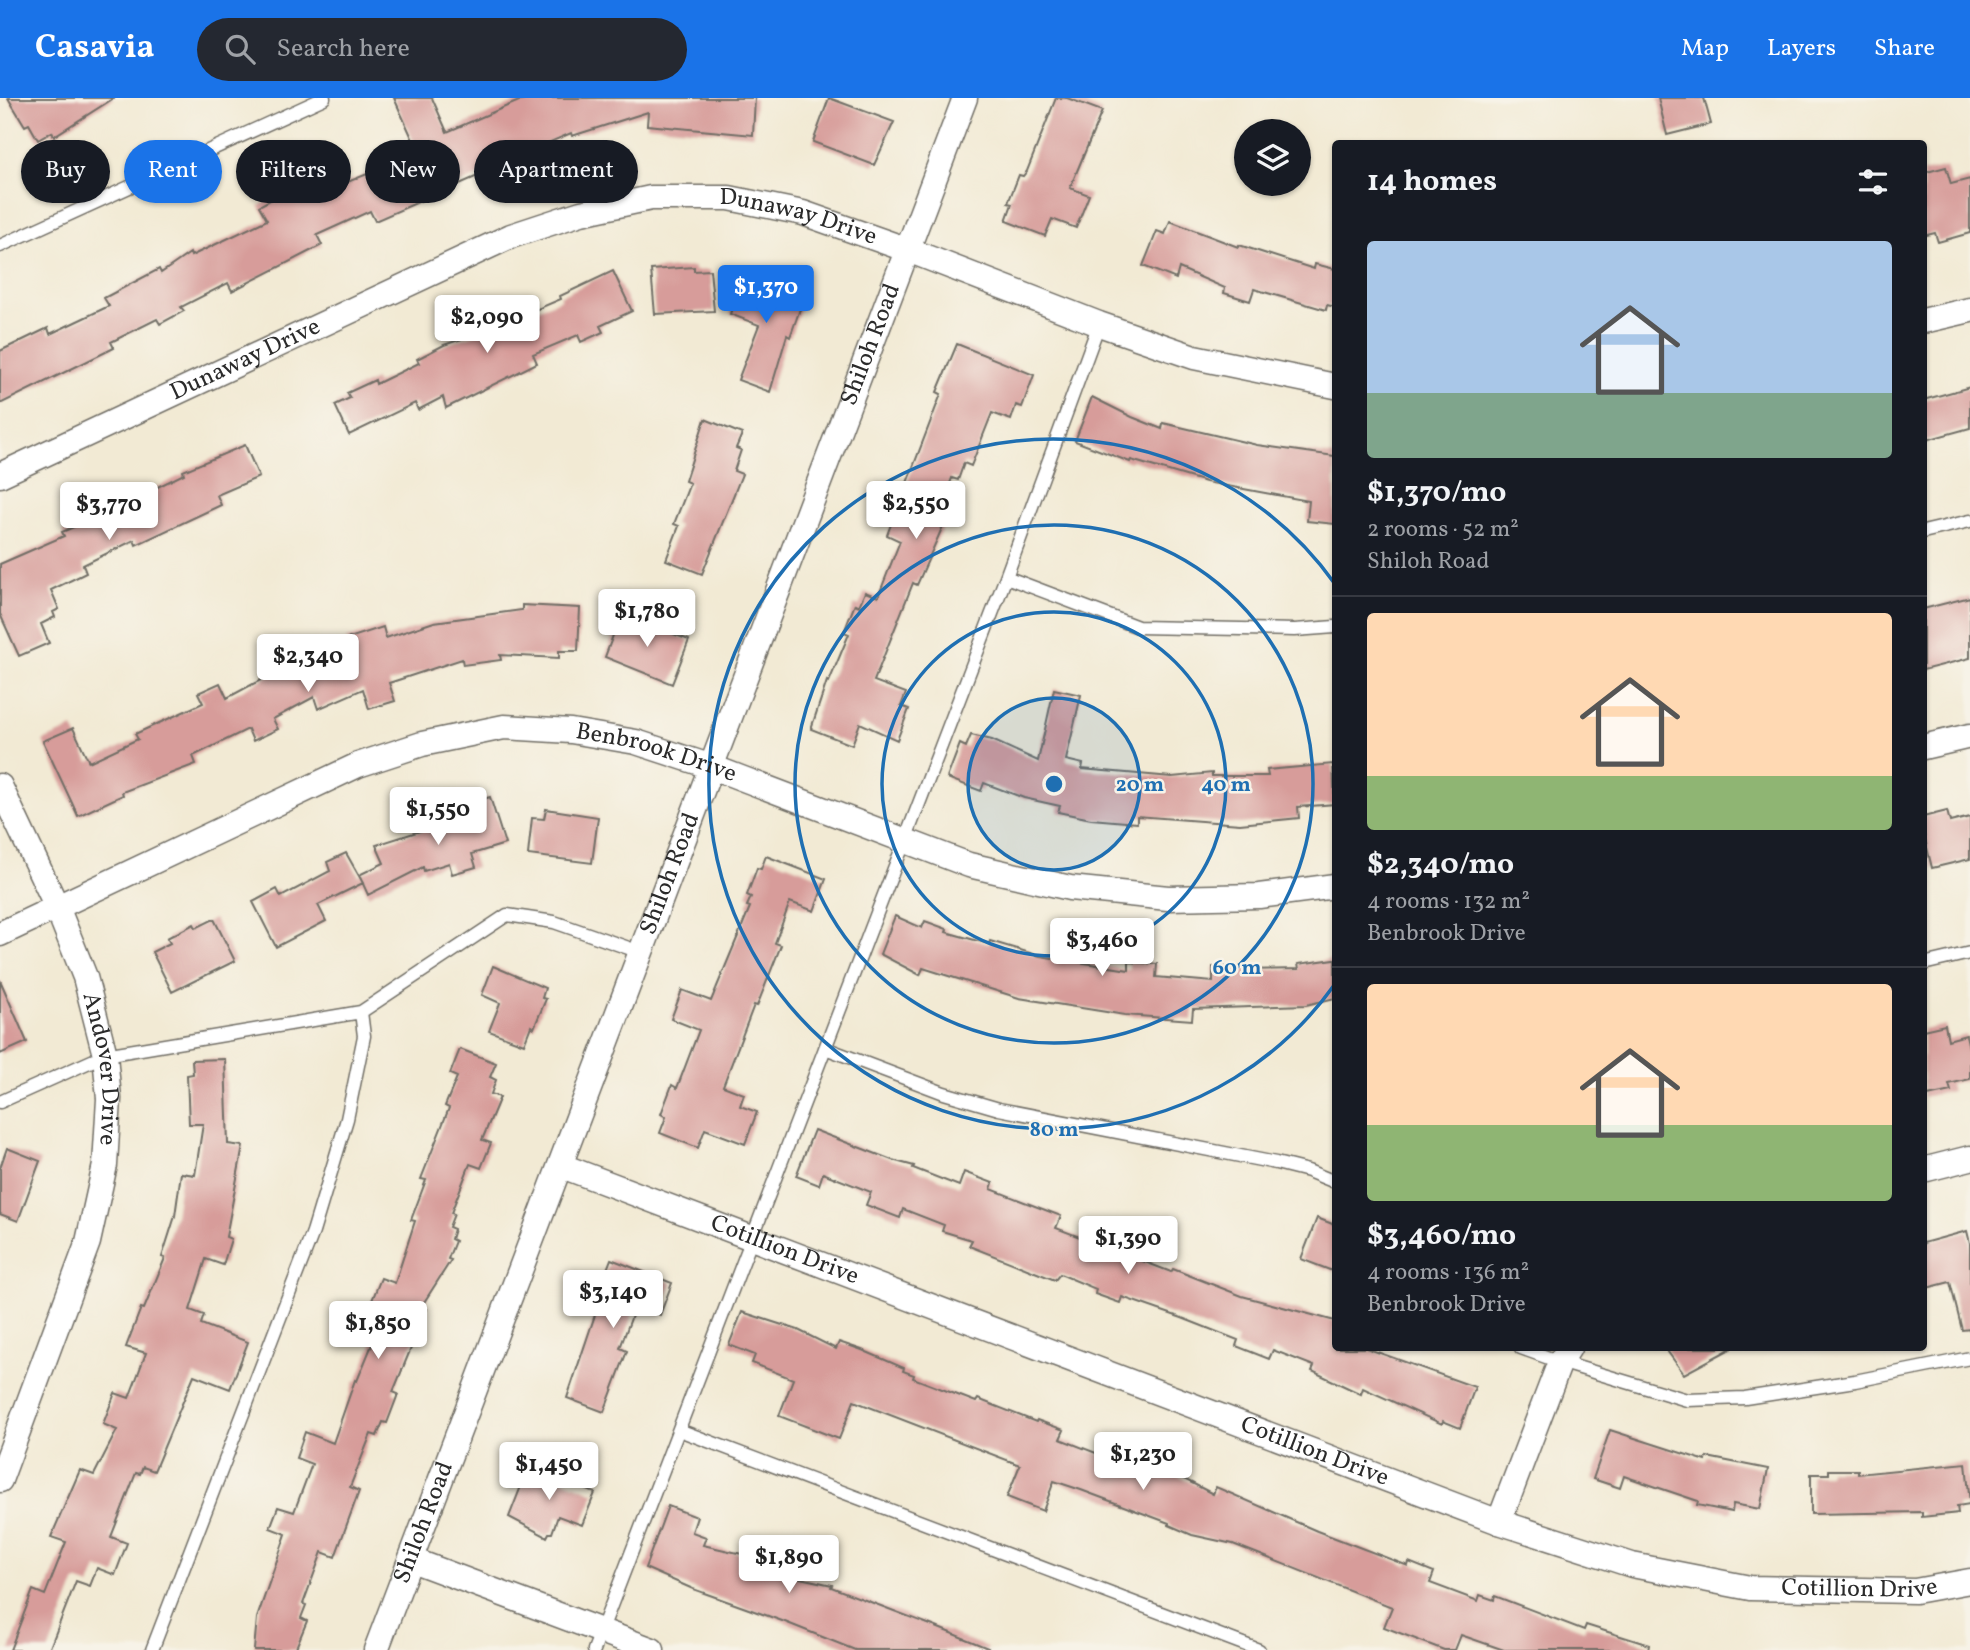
<!DOCTYPE html>
<meta charset="utf-8">
<style>
body{margin:0;font-family:Vollkorn,serif;background:#242831;color:#f1f3f6;height:100vh;display:flex;flex-direction:column;font-size:26px;white-space:nowrap}
*{box-sizing:border-box;margin:0}
p{font-size:23px;color:#9ea1a6}
.icon{flex:none;width:38px;height:38px;fill:none;stroke:currentColor;stroke-width:2;stroke-linecap:round;stroke-linejoin:round}
.map{position:relative;flex:1;overflow:hidden}
.panel{position:absolute;left:1332px;top:42px;width:595px;height:1211px;display:flex;flex-direction:column;background:#171b24;border-radius:7px;box-shadow:0 2px 5px #0004}
.panel>*{flex:none}
.top-card{position:absolute;left:21px;top:42px;width:665px;height:63px;display:flex;gap:14px}
.buttons{position:absolute;left:1234px;top:21px;display:grid;gap:14px}
.buttons a{display:grid;place-items:center;width:77px;height:77px;border-radius:50%;background:#171b24;box-shadow:0 2px 5px #0004;font-size:35px}
.price{position:absolute;translate:-50% -60px;padding:0 16px;border-radius:7px;background:#fff;color:#222;font-size:23px;line-height:46px;filter:drop-shadow(0 2px 4px #0008)}
.price::after{content:'';position:absolute;left:50%;top:42px;width:21px;height:16px;margin-left:-10px;background:inherit;clip-path:polygon(0 0,100% 0,50% 100%)}
.price.active{background:#1a73e8;color:#fff}
ul{padding:0;list-style:none}
li{display:grid;align-content:center;gap:14px;height:371px;padding:0 35px}
li+li{border-top:2px solid #363941}
li span{display:grid;place-items:center;height:217px;border-radius:7px;color:#555}
li>.icon{margin-inline-start:auto}
span .icon{width:126px;height:126px;fill:#fffc;stroke-width:1}
li b{font-size:30px}
h2{display:flex;justify-content:space-between;align-items:center;height:84px;padding:0 35px;font-size:30px}
.tag{padding:0 24px;border-radius:32px;background:#171b24;box-shadow:0 2px 5px #0004;font-size:24px;line-height:63px}
.tag.active{background:#1a73e8;color:#fff}
header{display:flex;align-items:center;gap:42px;box-sizing:border-box;height:98px;padding:0 35px;background:#1a73e8;color:#fff}
header strong{font-size:33px}
nav{display:flex;gap:38px;margin-inline-start:auto;font-size:24px}
.search{width:490px;height:63px;background:#242831;display:flex;align-items:center;gap:18px;box-sizing:border-box;padding:0 24px;border-radius:38px;color:#9ea1a6;font-size:26px}
.map>svg:first-child{display:block}
.building{fill:#d79c9a}
.lines{fill:none;stroke-linecap:round;stroke-linejoin:round}
.service-casing{stroke:#716e66;stroke-width:15}
.minor-casing{stroke:#716e66;stroke-width:27}
.service{stroke:#fff;stroke-width:12}
.minor{stroke:#fff;stroke-width:24}
.ring{fill:none;stroke:#1f6fb2;stroke-width:3.5}
.labels{text-anchor:middle;dominant-baseline:central;stroke-width:5;stroke-linejoin:round;paint-order:stroke}
.street-label{font-size:24px;fill:#2b2b2b;stroke:#f7f3e8}
.centre{fill:#1f6fb2;stroke:#f7f3e8;stroke-width:3.5}
.ring-label{font-size:21px;text-anchor:middle;font-weight:bold;fill:#1f6fb2;stroke:#f7f3e8;stroke-width:5;stroke-linejoin:round;paint-order:stroke}
</style>
<header>
<strong>Casavia</strong>
<div class="search"><svg class="icon" aria-label="search" viewBox="0 0 24 24"><circle cx="10" cy="10" r="6"/><path d="M15 15l6 6"/></svg>Search here</div>
<nav><a>Map</a><a>Layers</a><a>Share</a></nav>
</header>
<div class="map">
<svg width="1970" height="1552" viewBox="0 0 1970 1552">
<rect width="100%" height="100%" fill="#f7f3e8"/>
<filter id="ink" filterUnits="userSpaceOnUse"><feTurbulence type="fractalNoise" baseFrequency=".0143" numOctaves="2"/><feDisplacementMap in="SourceGraphic" scale="14" xChannelSelector="R" yChannelSelector="G"/><feConvolveMatrix kernelMatrix="1 2 1 2 8 2 1 2 1" color-interpolation-filters="sRGB"/></filter>
<filter id="wash" filterUnits="userSpaceOnUse"><feTurbulence type="fractalNoise" baseFrequency=".00686" numOctaves="4" result="noise"/><feDisplacementMap in="SourceGraphic" scale="28" xChannelSelector="R" yChannelSelector="G"/><feGaussianBlur stdDeviation="1.57" result="paint"/><feColorMatrix in="noise" values="0 0 0 0 0 0 0 0 0 0 0 0 0 0 0 0 0 1.4 0 .05"/><feComposite in="paint" operator="in"/></filter>
<g filter="url(#wash)">
<rect width="100%" height="100%" fill="#f2ead4"/>
<g id="blocks">
<!-- building -->
<path class="building" d="M8,0h106l-60,38 -2,-4 -14,8 -9,-16 -4,2z
M394,0h38l15,34 79,-34h229l-2,37 -106,-10 1,-13 -76,24 -1,-3 -51,22 1,2 -146,64 -5,-10 -53,24 5,10 -90,46 -4,-8 -47,24 3,4 -24,13 -3,-5 -46,23 3,6 -114,56v-53l48,-23 2,6 59,-28 -5,-8 55,-29 2,4 29,-20 1,3 76,-36 -8,-14 35,-19 7,14 76,-31 4,8 41,-18z
M829,0l65,24 -20,43 -61,-23z
M1056,0h11l35,13 -32,77 19,7 -13,33 -24,-9 -7,17 -39,-15 6,-17 -4,-1 11,-28 4,1 4,-5z
M1658,0h46l7,26 -44,11z
M1946,69l5,17 19,-5v54l-32,9 -3,-9 -12,3v-63z
M1170,123l68,26 1,-2 75,24 1,-5 20,5v38l-8,-2 -1,5 -72,-21 -4,12 -26,-8 1,-5 -46,-20 -3,11 -33,-13 14,-35 8,3z
M694,169v4l16,-1 4,41 -59,3 -4,-44z
M613,173l19,40 -32,15 3,6 -22,10 -3,-7 -45,19 4,9 -91,45 -3,-11 -25,13 -3,-7 -66,32 -14,-30 15,-7 -3,-5 28,-13 1,4 43,-21 -2,-4 27,-14 71,-24 -1,-2 47,-20 -1,-3z
M745,175l14,6 3,-6 24,9 -1,5 20,8 -15,42 -3,-2 -17,57 -32,-12 21,-55 -29,-11z
M957,246l77,31 -12,32 -6,-2 -5,15 -19,-7 -21,53 -7,-3 -6,17 -6,-2 -17,45 8,3 -26,59 -4,-2 -39,98 32,12 -5,13 8,3 -12,31 -37,-17 -8,22 -41,-16 16,-48 2,1 20,-48 -5,-2 11,-28 4,2 6,-14 13,5 22,-56 -13,-6 54,-141 -4,-2z
M1970,289v41l-47,13v-41z
M1092,299l40,20 30,12 1,-6 94,22 78,11v68l-28,-3 2,-20 -103,-19 -75,-22 -1,2 -55,-21z
M705,321l37,15 -6,14 5,2 -7,21 8,3 -40,100 -36,-14 13,-34 -5,-2 16,-41 -5,-2z
M245,347l14,32 -42,18 4,10 -85,40 -2,-5 -51,25 3,8 -35,17 8,19 -6,3 2,5 -14,7 8,19 -30,13 -19,-42v-50l64,-28 -2,-4 74,-32 -1,-2 49,-24 -1,-3z
M1970,499v61l-47,12v-61z
M522,507l58,3 -2,43h-19v7l-59,-3 1,5 -38,5 -1,-6 -73,24 6,18 -26,8 -6,-20 -45,20 -4,-12 -41,22 5,10 -25,12 -5,-12 -55,27 3,8 -74,28 1,3 -45,21 -35,-75 30,-13 16,34 49,-23 -3,-5 68,-31 -5,-10 22,-10 7,15 43,-23 78,-31 -2,-5 37,-12 3,11 48,-16 88,-12z
M621,516l68,26 -17,44 -67,-27z
M1054,591l27,6 -15,65 17,4 -1,5 90,8 40,-4v3h56l-1,-6 66,-6 2,40 -37,3 1,11 -59,6 -103,-8v7l-46,-4 -33,-7 2,-6 -36,-8 -40,-15 -3,8 -34,-13 13,-34 6,3 5,-12 21,5 46,21z
M490,699l15,47 -33,10 4,13 -24,7 -3,-11 -25,8 -1,-4 -55,28 -9,-20 25,-12 -8,-18 91,-29 -3,-11z
M546,711l52,8 -6,46 -64,-8 4,-37 12,1z
M1947,713l3,11 20,-5v42l-38,9 -9,-37v-14z
M346,755l17,30 -45,22 8,16 -50,26 -23,-45 24,-13 4,8 49,-26 -3,-9z
M766,758l60,23 -12,32 -24,-9 -15,41 6,2 -24,61 -3,-1 -31,81 21,8 -4,12 17,6 -12,32 -40,-15 -7,19 -38,-15 6,-16 -5,-3 11,-29 5,3 22,-58 -28,-11 11,-29 29,11 39,-94 -3,-1 4,-9 -4,-2 10,-27 4,1z
M895,818l27,12 3,-7 22,8 -1,3 43,12 1,-3 50,15 89,14v-8l28,2 -1,13 57,5v-15h33v3l53,-1 -1,-5 37,-5v39l-29,7 -113,4 -1,11 -67,-5 -106,-17 -96,-30 -3,7 -40,-21z
M214,821l21,42 -63,31 -20,-40 18,-9 -3,-5 27,-14 2,4z
M493,868l52,22 -3,10 4,1 -12,29 -3,-2 -7,18 -35,-13 11,-28 -18,-8z
M0,882l27,62 -27,12z
M1945,927l3,15 18,-5 4,17v27l-21,5 2,7 -28,6v-67z
M460,951l36,14 -6,14 6,3 -5,14 9,3 -18,43 9,3 -10,25 -11,-4 -19,49 3,1 -5,13 5,2 -3,10 4,2 -7,18 3,1 -30,47 6,2 -34,83 5,2 -11,29 -4,-1 -6,14 -6,-2 -21,53 9,4 -24,66 -13,-5 -19,52 3,1 -5,13 6,3 -12,29h-41l3,-32 29,-84 -16,-6 8,-21 16,5 18,-48 -16,-6 9,-26 28,11 22,-63 2,1 19,-46 -7,-2 10,-27 -8,-3 10,-25 14,5 20,-62 -4,-1 15,-40 -5,-1 28,-71 -4,-2 12,-29 -7,-3z
M225,961l3,85 15,2 -17,91 5,2 -8,26 -17,-6 -16,51 14,5 -3,9 47,18 -18,47 -36,-14 -40,96 -11,-4 -3,7 -4,-1 -25,64 16,6 -12,32 -18,-7 -7,18 -14,-5 -27,69h-39l23,-60 12,5 21,-53 -15,-5 29,-67 14,5 23,-45 -14,-6 12,-31 14,5 17,-45 -20,-6 15,-39 3,1 21,-51 -3,-1 13,-41 6,-43 14,2 8,-51h-14l-2,-49 6,-1 -1,-14z
M814,1032l78,30 22,6 -1,2 46,18 5,-14 29,11 -2,6 70,27 -5,12 115,44 2,-3 69,27 93,25v27h31l109,39 -15,41 -17,-7 -1,3 -79,-36 -2,6 -49,-23 2,-5 -41,-16 -4,9 -33,-13 2,-6 -56,-22 -60,-21 -2,6 -25,-9 1,-5 -36,-15 -5,6 -86,-34 3,-6 -30,-9 2,-6 -41,-16 -3,9 -34,-13 5,-13 -48,-19 -4,12 -23,-9z
M7,1050l33,13 -22,60 -18,-7v-46z
M1317,1120l18,7v47l-34,-13z
M1967,1133l3,12v86l-8,1 -12,-48 -27,7v-46z
M611,1161l61,24 -12,32 -24,-10 -16,43 7,3 -23,61 -37,-14 29,-86 -4,-2 5,-14 -3,-1 9,-24 3,1z
M742,1214l56,18 38,19 3,-7 23,8 42,18 -1,3 11,4 -1,3 63,24 2,-3 58,23 1,-2 27,10 -4,9 46,18 2,-6 16,6 2,-4 33,13 54,28 3,-7 101,44 91,35 1,-4 25,10 -4,11 48,18 2,-6 14,5 1,-4 89,34 2,-5 63,20 -1,5h-144l-43,-15 -6,15h-11l-60,-23 8,-20 -159,-63 -41,-9 -23,-10v-2l-88,-33 -27,-9 -11,30 -36,-14 13,-32 -166,-64 -15,38 -60,-23 14,-37 -41,-16 3,-8 -26,-10z
M1665,1250h67l-48,26z
M1610,1332l96,31 1,-4 61,12 -8,40 -27,-5 -1,8 -35,-7 1,-4 -74,-25 -4,12 -27,-9z
M1966,1365l4,41 -13,2 1,7 -36,4v-5l-111,2v-40h18v-4h29v4z
M529,1368l66,27 -13,32 -24,-9 -6,17h-3l-2,4 -38,-20z
M668,1408l29,11 -5,15 14,5 -3,8 52,12 -1,3 46,18 32,7 -1,2 105,40 52,21 -1,2h-132l-70,-28 -92,-33 -48,-21z"/>
</g>
</g>
<g filter="url(#ink)">
<use href="#blocks" fill-opacity="0" stroke="#716e66" stroke-width="2"/>
<g class="lines">
<defs>
<path id="service" d="M0,148l324,-148
M1923,434l47,-11
M1006,479l132,50 157,3 40,-3
M1923,866l47,-11
M825,950l119,45 55,16 277,54 32,8 27,11
M0,1004l105,-47 256,-43 146,-97 47,7 86,30
M1521,1250l39,14 127,38 58,-2 110,-17 115,-23
M679,1332l580,220
M152,1552l161,-418 34,-113 17,-83 -3,-24
M594,1552l412,-1073 93,-253"/>
<g id="minor">
<path d="M1923,223l47,-11"/>
<path id="s1" d="M0,377l511,-239 70,-23 70,-15h78l74,15 105,37 191,74 95,33 141,29"/>
<path d="M1923,649l47,-11"/>
<path id="s2" d="M0,688l57,121 28,70 20,78 4,44 -4,66 -17,77 -88,238"/>
<path id="s3" d="M0,836l358,-169 64,-21 82,-17 67,4 65,11 76,25 257,98 101,23 98,10 91,-2 76,-10"/>
<path id="s4" d="M562,1068l937,356 133,43 118,23 165,3 55,-10"/>
<path d="M1923,1072l47,-12"/>
<path d="M1499,1424l61,-160 9,-14"/>
<path d="M412,1462l240,90"/>
<path id="s5" d="M376,1552l589,-1552"/>
</g>
</defs>
<!-- service casing -->
<use href="#service" class="service-casing"/>
<!-- minor casing -->
<use href="#minor" class="minor-casing"/>
<!-- service -->
<use href="#service" class="service"/>
<!-- minor -->
<use href="#minor" class="minor"/>
</g>
</g>
<!-- distance rings -->
<circle cx="1054" cy="686" r="86" fill="#1f6fb2" fill-opacity=".12"/>
<g class="ring">
<circle cx="1054" cy="686" r="86"/>
<circle cx="1054" cy="686" r="172"/>
<circle cx="1054" cy="686" r="259"/>
<path d="M1335 886A345 345 0 1 1 1335 486"/>
</g>
<g class="labels">
<!-- street labels -->
<g class="street-label">
<text stroke="none"><textPath href="#s1" startOffset="859">Dunaway Drive</textPath></text>
<text stroke="none"><textPath href="#s5" startOffset="1396">Shiloh Road</textPath></text>
<text stroke="none"><textPath href="#s1" startOffset="271">Dunaway Drive</textPath></text>
<text stroke="none"><textPath href="#s3" startOffset="702">Benbrook Drive</textPath></text>
<text stroke="none"><textPath href="#s5" startOffset="830">Shiloh Road</textPath></text>
<text stroke="none"><textPath href="#s2" startOffset="303">Andover Drive</textPath></text>
<text stroke="none"><textPath href="#s4" startOffset="238">Cotillion Drive</textPath></text>
<text stroke="none"><textPath href="#s4" startOffset="805">Cotillion Drive</textPath></text>
<text stroke="none"><textPath href="#s5" startOffset="136">Shiloh Road</textPath></text>
<text stroke="none"><textPath href="#s4" startOffset="1372">Cotillion Drive</textPath></text>
</g>
</g>
<circle cx="1054" cy="686" r="10" class="centre"/>
<g class="ring-label">
<text x="1140" y="693">20 m</text>
<text x="1226" y="693">40 m</text>
<text x="1237" y="876">60 m</text>
<text x="1054" y="1038">80 m</text>
</g>
</svg>
<div class="buttons">
<a><svg class="icon" aria-label="layers" viewBox="0 0 24 24"><path d="M12 4l9 5-9 5-9-5zM3 14l9 5 9-5"/></svg></a>
</div>
<b class="price active" style="left:766px;top:227px">$1,370</b>
<b class="price" style="left:487px;top:257px">$2,090</b>
<b class="price" style="left:916px;top:443px">$2,550</b>
<b class="price" style="left:109px;top:444px">$3,770</b>
<b class="price" style="left:647px;top:551px">$1,780</b>
<b class="price" style="left:308px;top:596px">$2,340</b>
<b class="price" style="left:438px;top:749px">$1,550</b>
<b class="price" style="left:1102px;top:880px">$3,460</b>
<b class="price" style="left:1128px;top:1178px">$1,390</b>
<b class="price" style="left:613px;top:1232px">$3,140</b>
<b class="price" style="left:378px;top:1263px">$1,850</b>
<b class="price" style="left:1143px;top:1394px">$1,230</b>
<b class="price" style="left:549px;top:1404px">$1,450</b>
<b class="price" style="left:789px;top:1497px">$1,890</b>
<div class="top-card">
<a class="tag">Buy</a>
<a class="tag active">Rent</a>
<a class="tag">Filters</a>
<a class="tag">New</a>
<a class="tag">Apartment</a>
</div>
<section class="panel">
<h2>14 homes<svg class="icon" aria-label="filters" viewBox="0 0 24 24"><path d="M4 7h16M4 17h16"/><circle cx="9" cy="7" r="2"/><circle cx="15" cy="17" r="2"/></svg></h2>
<ul>
<li><span style="background:linear-gradient(#a9c7e8 70%,#7fa58c 0)"><svg class="icon" aria-label="home" viewBox="0 0 24 24"><path d="M3 11l9-7 9 7M6 9v11h12V9"/></svg></span><div><b>$1,370/mo</b><p>2 rooms · 52 m²</p><p>Shiloh Road</p></div></li>
<li><span style="background:linear-gradient(#ffd9b3 75%,#8fb573 0)"><svg class="icon" aria-label="home" viewBox="0 0 24 24"><path d="M3 11l9-7 9 7M6 9v11h12V9"/></svg></span><div><b>$2,340/mo</b><p>4 rooms · 132 m²</p><p>Benbrook Drive</p></div></li>
<li><span style="background:linear-gradient(#ffd9b3 65%,#8fb573 0)"><svg class="icon" aria-label="home" viewBox="0 0 24 24"><path d="M3 11l9-7 9 7M6 9v11h12V9"/></svg></span><div><b>$3,460/mo</b><p>4 rooms · 136 m²</p><p>Benbrook Drive</p></div></li>
</ul>
</section>
</div>
